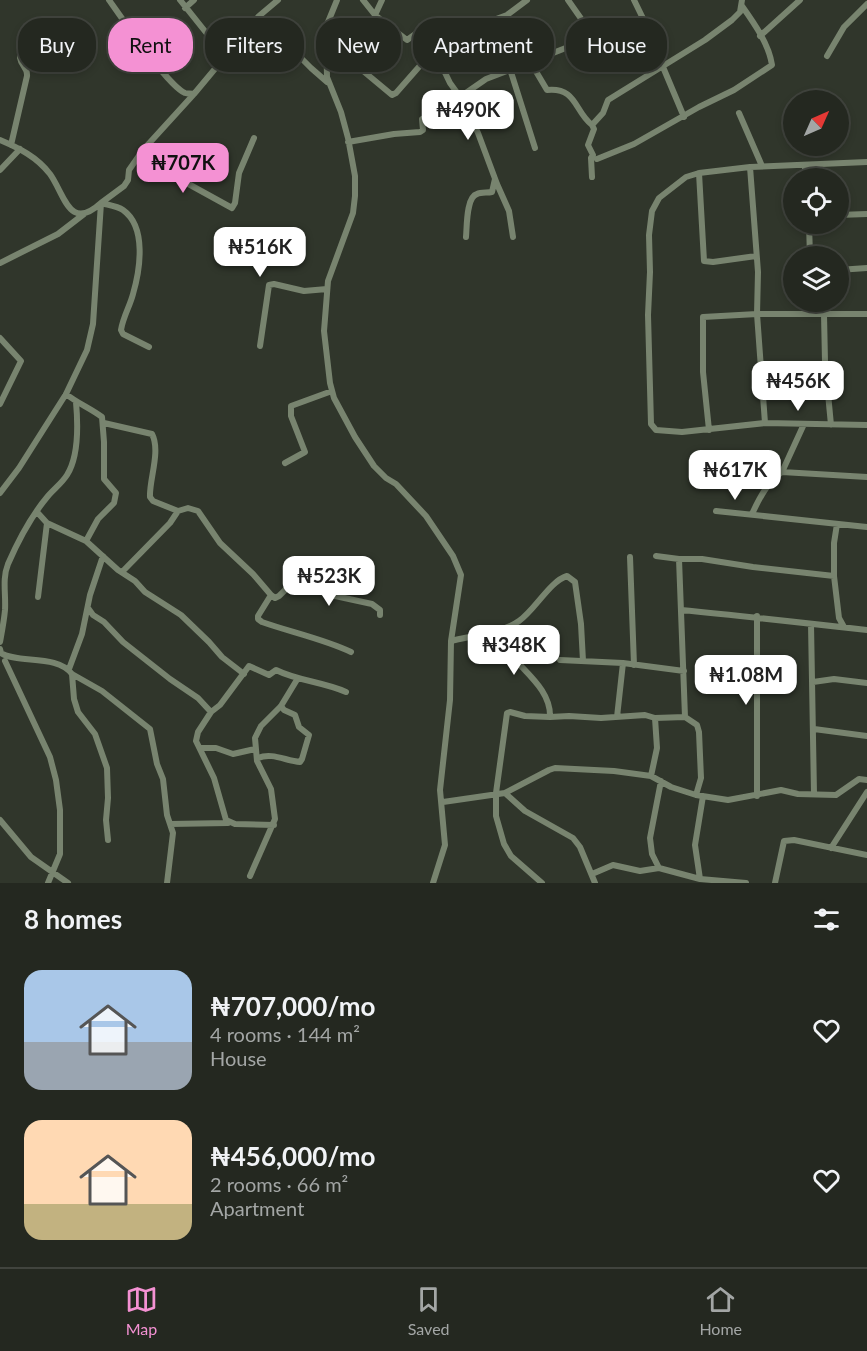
<!DOCTYPE html>
<meta charset="utf-8">
<style>
body{margin:0;font-family:Lato,sans-serif;background:#30342d;color:#f1f3f6;height:100vh;display:flex;flex-direction:column;font-size:22px;white-space:nowrap}
*{box-sizing:border-box;margin:0}
p{font-size:20px;color:#a3a6a5}
.icon{flex:none;width:33px;height:33px;fill:none;stroke:currentColor;stroke-width:2;stroke-linecap:round;stroke-linejoin:round}
.map{position:relative;height:883px;overflow:hidden}
.sheet{display:flex;flex-direction:column;background:#242820;flex:1}
.sheet>*{flex:none}
.hud{position:absolute;left:18px;top:18px;width:831px;height:54px;display:flex;gap:12px}
.needle{width:39px;rotate:45deg}
.controls{position:absolute;left:783px;top:90px;display:grid;gap:12px}
.controls a{display:grid;place-items:center;width:66px;height:66px;border-radius:50%;background:#242820;box-shadow:0 3px 9px #0003,0 0 0 2px #41443e;font-size:30px}
.price{position:absolute;translate:-50% -51px;padding:0 14px;border-radius:12px;background:#fff;color:#222;font-size:20px;line-height:39px;filter:drop-shadow(0 2px 3px #0008)}
.price::after{content:'';position:absolute;left:50%;top:36px;width:18px;height:14px;margin-left:-9px;background:inherit;clip-path:polygon(0 0,100% 0,50% 100%)}
.price.on{background:#f491d3;color:#111}
ul{padding:0;list-style:none}
li{display:flex;align-items:center;gap:18px;height:150px;padding:0 24px}
li span{display:grid;place-items:center;flex:none;width:168px;height:120px;border-radius:18px;color:#555}
li>.icon{margin-inline-start:auto}
span .icon{width:72px;height:72px;fill:#fffc;stroke-width:1}
li b{font-size:26px}
h2{display:flex;justify-content:space-between;align-items:center;height:72px;padding:0 24px;font-size:26px}
.chip{padding:0 21px;border-radius:24px;background:#242820;box-shadow:0 3px 9px #0003,0 0 0 2px #41443e;font-size:21px;line-height:54px}
.chip.on{background:#f491d3;color:#111}
.menu{display:flex;justify-content:space-around;align-items:center;height:84px;border-top:2px solid #41443e;background:#242820;font-size:16px;color:#a3a6a5}
.menu a{display:grid;justify-items:center;gap:3px}
.menu .on{color:#f491d3}
.map>svg:first-child{display:block}
.lines{fill:none;stroke-linecap:round;stroke-linejoin:round}
.minor{stroke:#78846f;stroke-width:6}
</style>
<div class="map">
<svg width="867" height="883" viewBox="0 0 867 883">
<rect width="100%" height="100%" fill="#30362b"/>
<g class="lines">
<!-- minor -->
<path class="minor" d="M109,0c13,18 58,85 76,93 3,1 6,0 9,1
M180,0l36,45 13,6
M337,0l-11,27 1,50 14,35 7,26 7,38v20l-2,17 -25,68 -4,50 6,52 4,15 21,39 19,29 12,12 10,6 30,32 27,40 8,19 -10,66 -1,59 -10,90 5,55 -12,38
M363,0l12,15 32,25 14,-10 14,16 1,8 14,29 13,18 15,32 19,51 12,27 4,26
M568,0l26,37
M634,0l19,39
M185,8l9,-8
M375,15l7,-15
M259,16l52,52 16,14
M760,36l40,-36
M326,40l66,55 4,-2 29,-33 11,-6
M435,46l37,-18 35,-13 20,-15
M827,56l17,-29 23,-23
M531,63l16,27c30,-3 27,21 45,35
M663,67l21,50
M510,69l25,79
M739,113l23,53
M0,140c19,8 37,17 50,34 15,21 19,58 51,29 7,2 16,3 22,7 24,17 17,60 10,84 -3,12 -10,23 -12,36l2,4 26,13
M348,142l46,-8 26,-2 3,-2 -1,-11 38,-22 26,-18 108,-42 50,-16
M11,145l16,-69c1,-8 -6,-10 -7,-18l6,-27
M143,150l40,31 49,27 3,-5 4,-30 15,-35
M597,159l37,-15 65,-37 35,-17 38,-25c-3,-21 -18,-42 -30,-59
M867,162l-117,5 -51,6 -13,4 -27,21 -7,13 -3,24 1,37 -2,43 3,109 5,6 26,2 83,-9 102,2
M805,165v13
M750,167l8,105 -1,42 8,109
M0,170l20,-21
M699,173l5,88 9,1 43,-6
M592,177l-1,-19 2,-3 -5,-10 6,-16 -2,-4 11,-12 5,-13 97,-60 27,-20 8,-8 2,-12
M838,215l29,-1
M809,224l1,32
M466,237c1,-10 0,-40 11,-43 4,-2 10,-1 15,-2l3,-13
M0,263l58,-29 26,-20
M838,270l29,-2
M811,302l1,11
M824,314l1,48 6,63
M0,338l21,23 -21,43
M260,346l9,-61 5,-1 30,7 23,-2
M66,394c11,9 24,14 36,23l2,25v37l12,14 -2,10 -16,16 -12,22
M104,423l48,11c9,17 -3,46 -2,63l3,4 25,10 10,-3 10,3 22,32 33,31 18,21 4,3 4,-2 38,-37 21,15 12,1 11,8
M709,430l-6,-58v-55l54,-3h110
M285,463l20,-11 -14,-36v-10l41,-15
M782,472l85,5
M0,493l19,-25 47,-74 21,-44 6,-26 8,-121 23,-17 4,-6 1,-10 14,-20 51,-56 65,-78 19,-16
M716,511l151,16
M37,512l10,11 39,18 32,29 17,11 10,11 36,23 28,27 13,15 22,17
M752,514c7,-15 16,-33 30,-42l22,-48
M837,524l-3,19v33l5,42 5,9
M656,556l23,3h23l51,8 81,9
M630,557l4,108
M679,559l6,158
M122,572l48,-49 8,-12
M295,582l31,12 46,10 8,6v5
M271,595l-13,21v3l4,3c28,10 62,17 89,30
M38,597l9,-74
M88,608l5,7 11,7 19,20 47,37 28,19 13,14 9,-7 29,-39 20,9 7,-5c22,11 48,12 70,22
M681,610c62,6 124,13 186,20
M811,624l3,170
M496,631c5,8 9,17 15,24 16,19 40,36 39,62
M451,641c19,-5 52,-8 68,-20 16,-11 31,-40 48,-45l8,6 6,42 2,37
M0,642c2,-11 4,-21 5,-32 1,-16 -3,-31 3,-46 10,-23 24,-49 40,-68 6,-7 14,-13 19,-21 12,-19 11,-51 9,-73
M0,649l1,4c17,11 56,1 71,21l30,17 48,38 7,35 6,15 4,36 6,18 -6,50
M560,660l63,3 61,8
M5,661l45,96 6,23 4,30v44l-12,29
M69,669l13,-35 8,-39 13,-39
M72,674l2,25 4,13 17,22 12,34 1,30 -2,22 2,20
M813,682l21,-3 33,4
M211,712l-13,20 -2,9 18,37 12,42 9,4 39,1
M617,717l6,-54
M814,729l53,7
M200,748h16l17,6 22,-5
M258,758c14,-6 28,3 42,4l2,-3 7,-24 -10,-8 -4,-12 -11,-5 -3,-4
M651,776l6,-28 -2,-30
M505,793l20,18 48,27 7,9 15,36
M757,796v-180
M443,802l62,-9 44,-23 6,-2 59,3 37,5 20,11 25,8 32,5 53,-10 17,4 38,1 23,-16 8,1
M0,820l31,37 37,26
M170,824l58,-1
M831,848l36,-56
M659,868l-7,-14 -2,-16 11,-57
M592,874l21,-9 27,6 19,-3 41,11 46,4
M250,876l25,-57 -4,-30 -14,-28 -2,-23 6,-12 20,-20 17,-28
M700,879l-5,-34 8,-49
M542,883l-31,-27 -7,-12 -8,-28v-23l11,-80 3,-1 15,4 25,1 19,-1 32,2 44,-3 10,3 30,-1 12,8 2,7 2,46 -5,17
M775,883l9,-42 10,-1 73,15"/>
</g>
</svg>
<div class="controls">
<a><svg class="needle" viewBox="-14 -14 28 28"><path d="M0-13l5 13h-10z" fill="#e53935"/><path d="M0 13l5-13h-10z" fill="#a3a6a5"/></svg></a>
<a><svg class="icon" aria-label="locate" viewBox="0 0 24 24"><circle cx="12" cy="12" r="6"/><path d="M12 2v4M12 18v4M2 12h4M18 12h4"/></svg></a>
<a><svg class="icon" aria-label="layers" viewBox="0 0 24 24"><path d="M12 4l9 5-9 5-9-5zM3 14l9 5 9-5"/></svg></a>
</div>
<b class="price" style="left:468px;top:141px">₦490K</b>
<b class="price on" style="left:183px;top:194px">₦707K</b>
<b class="price" style="left:260px;top:278px">₦516K</b>
<b class="price" style="left:798px;top:412px">₦456K</b>
<b class="price" style="left:735px;top:501px">₦617K</b>
<b class="price" style="left:329px;top:607px">₦523K</b>
<b class="price" style="left:514px;top:676px">₦348K</b>
<b class="price" style="left:746px;top:706px">₦1.08M</b>
<div class="hud">
<a class="chip">Buy</a>
<a class="chip on">Rent</a>
<a class="chip">Filters</a>
<a class="chip">New</a>
<a class="chip">Apartment</a>
<a class="chip">House</a>
</div>
</div>
<section class="sheet">
<h2>8 homes<svg class="icon" aria-label="filters" viewBox="0 0 24 24"><path d="M4 7h16M4 17h16"/><circle cx="9" cy="7" r="2"/><circle cx="15" cy="17" r="2"/></svg></h2>
<ul>
<li><span style="background:linear-gradient(#a9c7e8 60%,#9aa5b1 0)"><svg class="icon" aria-label="home" viewBox="0 0 24 24"><path d="M3 11l9-7 9 7M6 9v11h12V9"/></svg></span><div><b>₦707,000/mo</b><p>4 rooms · 144 m²</p><p>House</p></div><svg class="icon" aria-label="heart" viewBox="0 0 24 24"><path d="M12 20l-8-8c-3-5 5-10 8-4 3-6 11-1 8 4z"/></svg></li>
<li><span style="background:linear-gradient(#ffd9b3 70%,#c2b280 0)"><svg class="icon" aria-label="home" viewBox="0 0 24 24"><path d="M3 11l9-7 9 7M6 9v11h12V9"/></svg></span><div><b>₦456,000/mo</b><p>2 rooms · 66 m²</p><p>Apartment</p></div><svg class="icon" aria-label="heart" viewBox="0 0 24 24"><path d="M12 20l-8-8c-3-5 5-10 8-4 3-6 11-1 8 4z"/></svg></li>
</ul>
</section>
<nav class="menu">
<a class="on"><svg class="icon" aria-label="map" viewBox="0 0 24 24"><path d="M3 6l6-2 6 2 6-2v14l-6 2-6-2-6 2zM9 4v14M15 6v14"/></svg>Map</a>
<a><svg class="icon" aria-label="saved" viewBox="0 0 24 24"><path d="M7 4h10v16l-5-4-5 4z"/></svg>Saved</a>
<a><svg class="icon" aria-label="home" viewBox="0 0 24 24"><path d="M3 11l9-7 9 7M6 9v11h12V9"/></svg>Home</a>
</nav>
